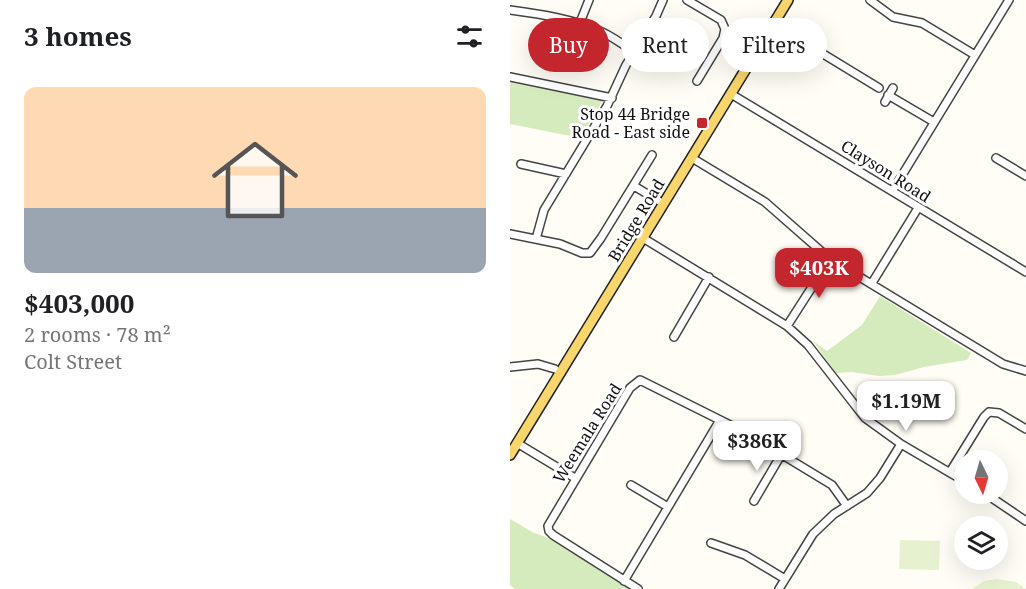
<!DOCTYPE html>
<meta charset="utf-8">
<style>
body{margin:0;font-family:"Noto Serif",serif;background:#f6f6f6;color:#202124;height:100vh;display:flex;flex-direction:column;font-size:22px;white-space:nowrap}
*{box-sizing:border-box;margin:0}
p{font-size:20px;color:#757577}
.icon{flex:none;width:33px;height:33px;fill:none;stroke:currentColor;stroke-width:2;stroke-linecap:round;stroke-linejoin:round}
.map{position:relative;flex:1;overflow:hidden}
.sheet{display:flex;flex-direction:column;background:#fff;width:510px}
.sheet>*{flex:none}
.banner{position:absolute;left:18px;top:18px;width:408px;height:54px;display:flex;gap:12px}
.needle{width:39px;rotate:175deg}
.fabs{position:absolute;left:444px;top:450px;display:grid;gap:12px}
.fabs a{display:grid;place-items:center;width:54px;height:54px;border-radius:50%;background:#fff;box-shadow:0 6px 24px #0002;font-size:30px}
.price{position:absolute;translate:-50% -51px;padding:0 14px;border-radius:12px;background:#fff;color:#222;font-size:20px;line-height:39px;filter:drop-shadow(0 2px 3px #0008)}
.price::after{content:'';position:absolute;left:50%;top:36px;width:18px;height:14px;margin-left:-9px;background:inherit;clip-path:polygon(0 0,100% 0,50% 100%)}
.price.active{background:#c4262e;color:#fff}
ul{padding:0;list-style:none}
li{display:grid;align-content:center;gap:12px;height:318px;padding:0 24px}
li+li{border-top:2px solid #e0e0e0}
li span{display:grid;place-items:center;height:186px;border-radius:12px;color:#555}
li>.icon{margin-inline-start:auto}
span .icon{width:108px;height:108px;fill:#fffc;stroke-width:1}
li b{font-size:26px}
h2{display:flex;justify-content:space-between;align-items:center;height:72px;padding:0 24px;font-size:26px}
.pill{padding:0 21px;border-radius:27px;background:#fff;box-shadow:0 6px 24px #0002;font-size:21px;line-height:54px}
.pill.active{background:#c4262e;color:#fff}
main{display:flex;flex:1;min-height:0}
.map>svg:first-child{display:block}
.green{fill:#d5ebbd}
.pitch{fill:#e6f2cf}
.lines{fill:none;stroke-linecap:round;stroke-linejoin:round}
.minor-casing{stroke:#444;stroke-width:10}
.major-casing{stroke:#222;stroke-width:12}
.minor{stroke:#fff;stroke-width:7}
.major{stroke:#f9d66b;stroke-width:9}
.poi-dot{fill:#c4262e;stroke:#fff;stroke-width:2}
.labels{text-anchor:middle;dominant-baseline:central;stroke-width:6;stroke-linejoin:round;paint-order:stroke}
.poi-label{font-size:16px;fill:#111;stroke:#fff;text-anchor:end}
.street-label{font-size:16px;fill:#111;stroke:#fff}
</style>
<main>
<section class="sheet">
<h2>3 homes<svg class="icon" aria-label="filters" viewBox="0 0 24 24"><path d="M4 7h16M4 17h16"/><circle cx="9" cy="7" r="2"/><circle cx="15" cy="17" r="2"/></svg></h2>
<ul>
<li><span style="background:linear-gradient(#ffd9b3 65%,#9aa5b1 0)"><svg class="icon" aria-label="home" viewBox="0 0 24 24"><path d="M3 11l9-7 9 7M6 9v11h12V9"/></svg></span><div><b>$403,000</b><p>2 rooms · 78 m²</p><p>Colt Street</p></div></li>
</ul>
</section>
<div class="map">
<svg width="516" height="589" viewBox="0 0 516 589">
<rect width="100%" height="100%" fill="#fffdf5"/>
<!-- green -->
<path class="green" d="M0,77l95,20 -25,41 -70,-14z
M370,296l91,57 -4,7 -43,7 -29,8 -16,1 -27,-4 -16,1 -23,-32 14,10 35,-26z
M0,519l24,14 12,4 90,52h-121l-5,-4z"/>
<!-- pitch -->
<path class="pitch" d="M390,540l40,1 -1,29 -40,-1z
M487,579l19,3 10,7h-54l12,-8z"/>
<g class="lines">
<defs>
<path id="minor" d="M177,0l34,20 4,9 -2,9 -26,43
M360,0l23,17 29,6 53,32
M0,10c30,4 64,9 92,22 11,5 22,13 32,20
M264,24l105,64
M69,25l10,-25
M0,77l102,21
M221,94l295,178
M378,95l46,27
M375,102l8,-14
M182,158l73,44 65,57 173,105 23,7
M486,158l30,18
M11,164l45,10
M124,186l25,15
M383,190l116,-190
M0,234l50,10 22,9h8l11,-15 51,-83
M133,238l144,88 21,19 57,73 36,26 63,37
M26,239l8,-29 63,-104 19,-41 30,-49 7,-16
M362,283l46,-75
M277,326l43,-67
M164,337l35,-60
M0,367l28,-3 17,5
M7,443l58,35
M440,472l34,-55 5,-5 10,1 27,16
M121,485l37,22
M476,494l40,27
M244,501l27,-46
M201,543l34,12 40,24
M114,581l96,-161
M128,589l-85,-54 -4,-4 -1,-5 82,-138 10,-8 108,54 84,51 15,21
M269,589l34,-55 21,-20 33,-21 13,-15 21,-34"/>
<path id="major" d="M0,455l278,-455"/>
</defs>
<!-- minor casing -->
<use href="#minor" class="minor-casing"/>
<!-- major casing -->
<use href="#major" class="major-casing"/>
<!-- minor -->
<use href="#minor" class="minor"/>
<!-- major -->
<use href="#major" class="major"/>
</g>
<!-- markers -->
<rect class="poi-dot" x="186" y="117" width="12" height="12" rx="3"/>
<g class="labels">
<!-- poi labels -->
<g class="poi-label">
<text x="180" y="114">Stop 44 Bridge<tspan x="180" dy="18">Road - East side</tspan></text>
</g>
<!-- street labels -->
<g class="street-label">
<text transform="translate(376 171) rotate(32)">Clayson Road</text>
<text transform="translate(126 220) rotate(-59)">Bridge Road</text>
<text transform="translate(77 433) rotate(-58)">Weemala Road</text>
</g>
</g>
</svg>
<div class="fabs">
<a><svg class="needle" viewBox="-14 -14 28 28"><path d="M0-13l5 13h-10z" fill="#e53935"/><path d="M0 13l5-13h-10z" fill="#757577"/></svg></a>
<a><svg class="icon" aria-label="layers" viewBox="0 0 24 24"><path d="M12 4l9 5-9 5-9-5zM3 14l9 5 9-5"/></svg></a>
</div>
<b class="price active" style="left:309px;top:299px">$403K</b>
<b class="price" style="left:396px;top:432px">$1.19M</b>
<b class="price" style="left:247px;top:472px">$386K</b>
<div class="banner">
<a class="pill active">Buy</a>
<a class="pill">Rent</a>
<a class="pill">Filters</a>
</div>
</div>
</main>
